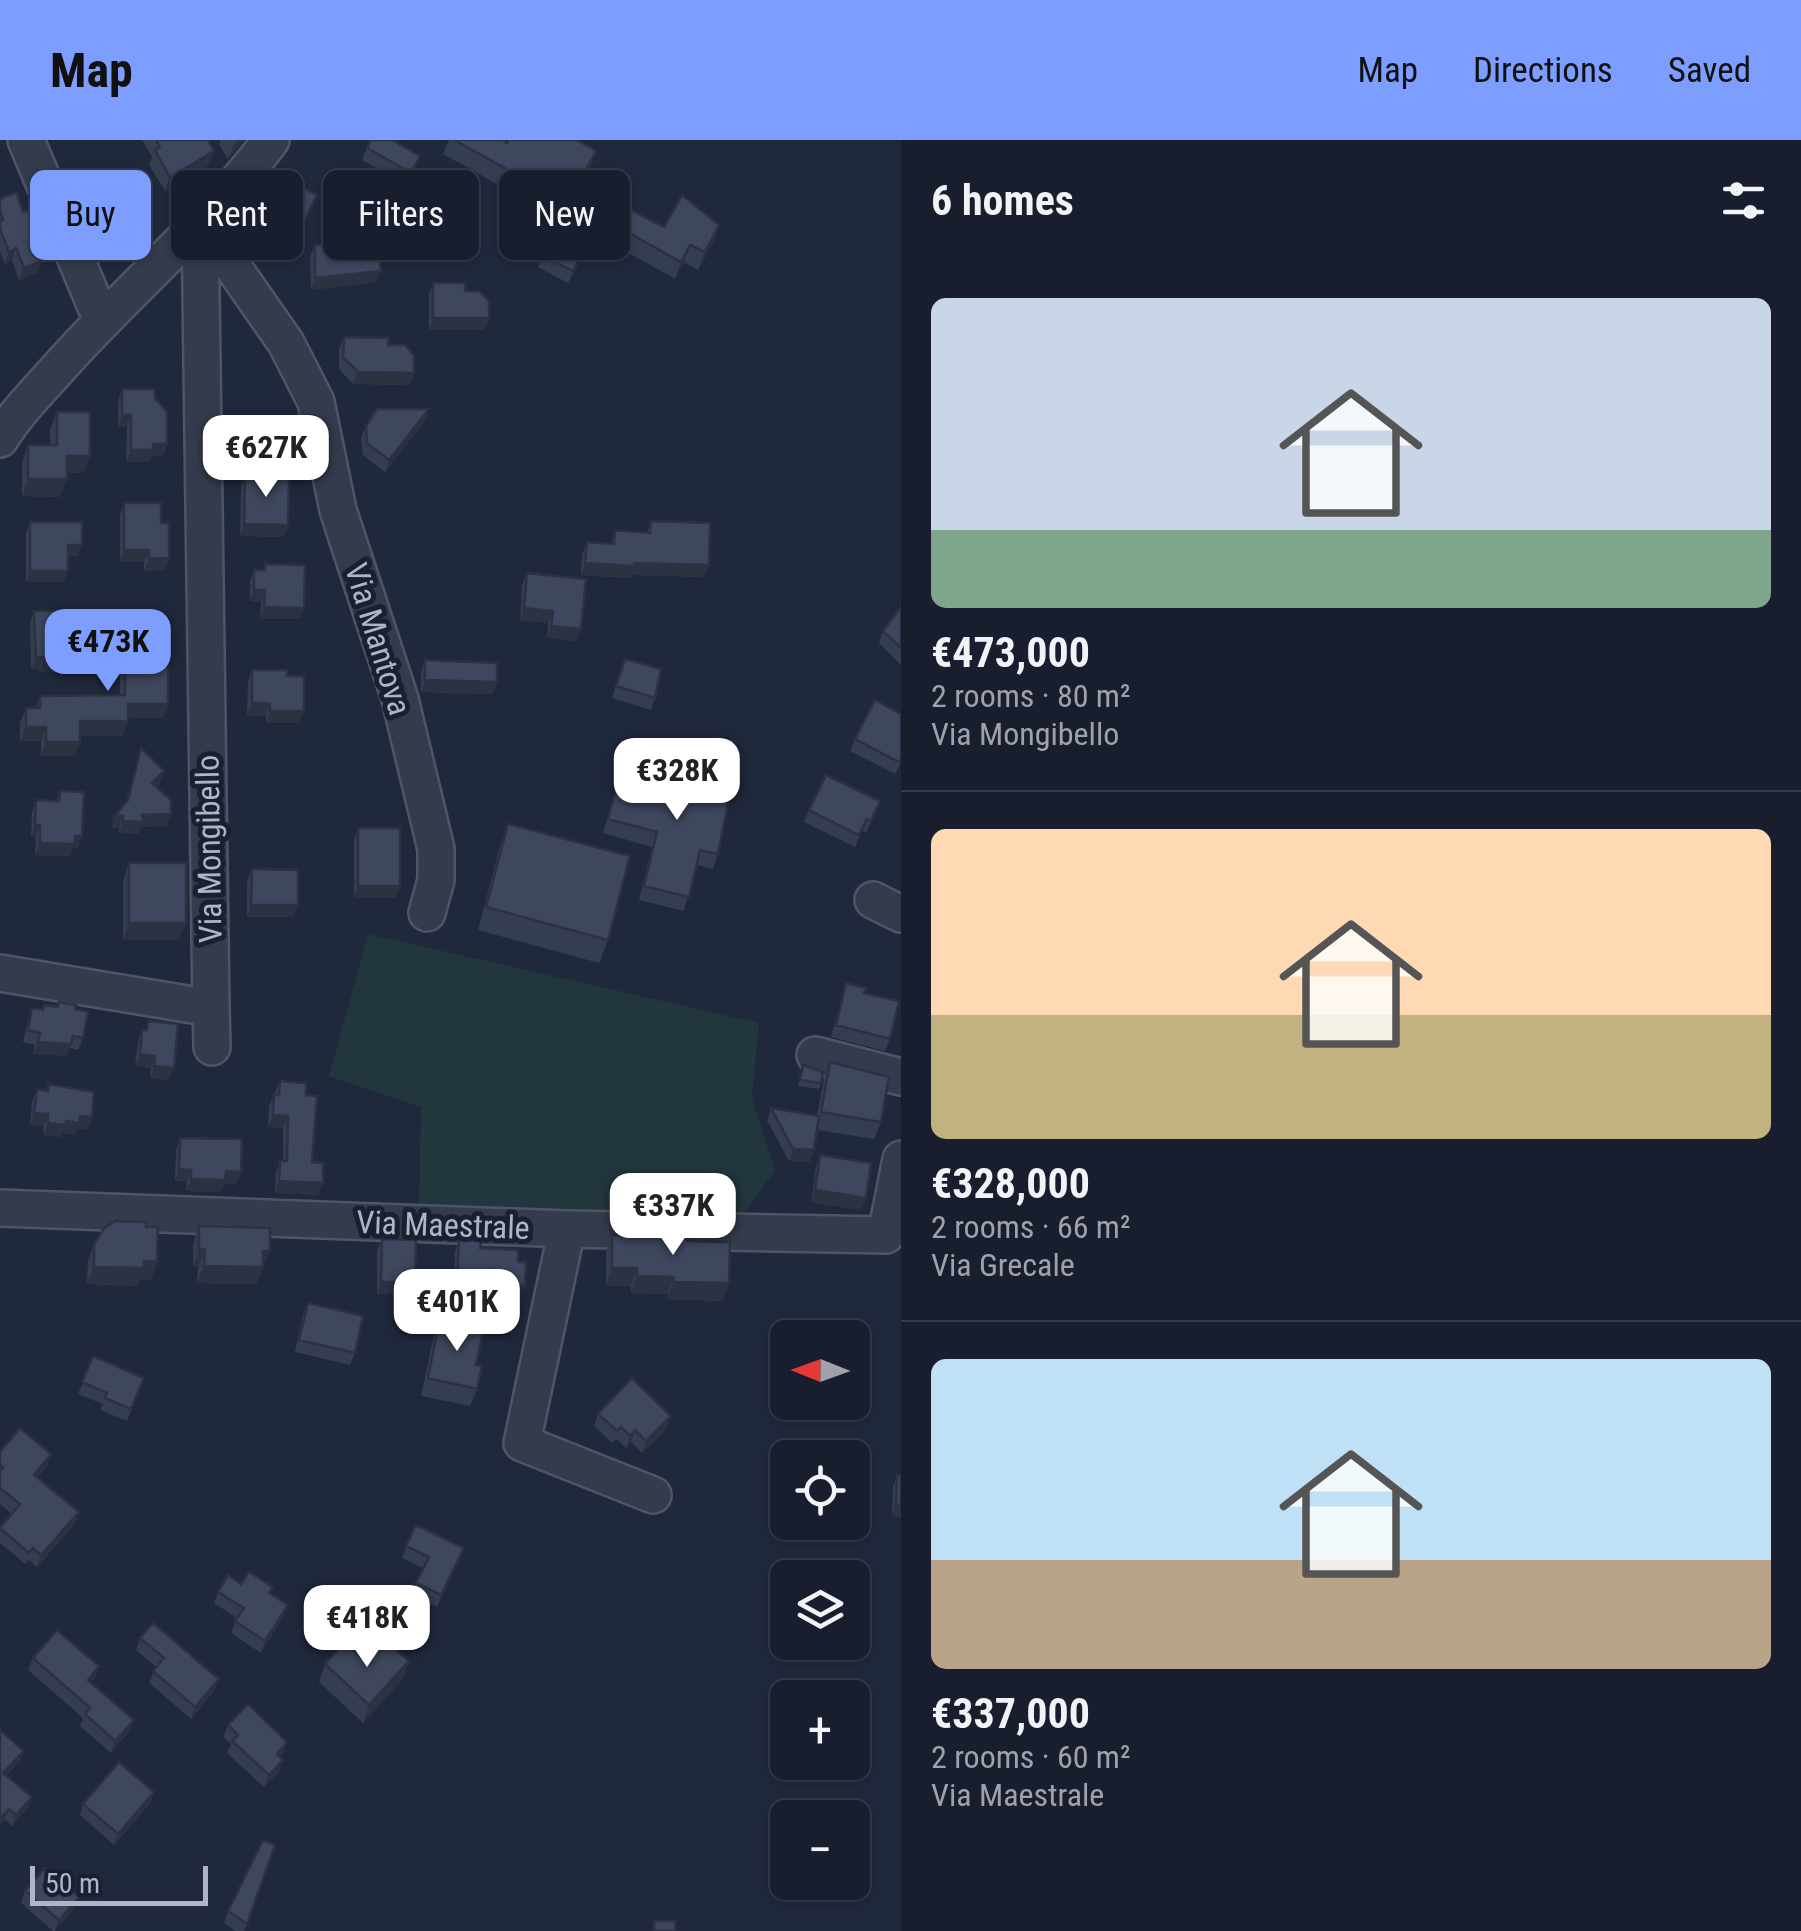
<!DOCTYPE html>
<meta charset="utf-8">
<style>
body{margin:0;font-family:"Roboto Condensed",sans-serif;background:#212735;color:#f1f3f6;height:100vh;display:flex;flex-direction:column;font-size:38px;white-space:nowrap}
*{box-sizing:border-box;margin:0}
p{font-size:32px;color:#9fa2aa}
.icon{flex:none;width:55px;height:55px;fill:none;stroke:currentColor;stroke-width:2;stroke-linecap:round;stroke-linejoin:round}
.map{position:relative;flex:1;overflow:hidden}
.sheet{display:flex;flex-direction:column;background:#181e2d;width:900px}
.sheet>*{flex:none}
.banner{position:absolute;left:30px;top:30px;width:720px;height:90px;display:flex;gap:20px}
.needle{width:65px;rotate:271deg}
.buttons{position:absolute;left:770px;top:1180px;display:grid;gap:20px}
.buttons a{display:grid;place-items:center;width:100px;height:100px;border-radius:15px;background:#181e2d;box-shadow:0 2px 8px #0004,0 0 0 2px #363c49;font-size:50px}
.scale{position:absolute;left:30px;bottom:25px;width:178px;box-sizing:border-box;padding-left:10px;border:5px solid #afb5c8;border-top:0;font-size:28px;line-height:35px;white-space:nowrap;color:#afb5c8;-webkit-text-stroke:8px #192030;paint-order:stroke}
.price{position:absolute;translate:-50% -85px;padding:0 22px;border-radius:20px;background:#fff;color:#222;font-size:32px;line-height:65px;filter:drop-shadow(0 2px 5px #0008)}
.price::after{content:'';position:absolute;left:50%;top:60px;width:30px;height:22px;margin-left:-15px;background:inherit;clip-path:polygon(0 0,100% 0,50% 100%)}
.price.current{background:#7d9eff;color:#111}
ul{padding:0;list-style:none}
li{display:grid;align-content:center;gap:20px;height:530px;padding:0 30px}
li+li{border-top:2px solid #363c49}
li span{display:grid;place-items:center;height:310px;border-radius:15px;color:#555}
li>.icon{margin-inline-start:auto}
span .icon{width:180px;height:180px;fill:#fffc;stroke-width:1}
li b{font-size:42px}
h2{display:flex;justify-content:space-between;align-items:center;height:120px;padding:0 30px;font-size:42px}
.tag{padding:0 35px;border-radius:15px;background:#181e2d;box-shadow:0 2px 8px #0004,0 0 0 2px #363c49;font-size:35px;line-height:90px}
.tag.current{background:#7d9eff;color:#111}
header{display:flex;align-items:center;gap:60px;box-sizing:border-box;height:140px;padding:0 50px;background:#7d9eff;color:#111}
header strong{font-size:48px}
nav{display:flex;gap:55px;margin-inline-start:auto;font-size:35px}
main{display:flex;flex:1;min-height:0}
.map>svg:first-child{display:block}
.green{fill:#22363d}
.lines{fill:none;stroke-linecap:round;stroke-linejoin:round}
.minor-casing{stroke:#4f5566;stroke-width:40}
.minor{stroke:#343b4c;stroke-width:35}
.wall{fill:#353d51}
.shaded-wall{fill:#2b3242}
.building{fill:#3e475e;stroke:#2b3242;stroke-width:2.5}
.labels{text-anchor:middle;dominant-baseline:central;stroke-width:10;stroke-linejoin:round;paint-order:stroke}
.street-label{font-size:32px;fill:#afb5c8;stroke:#192030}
</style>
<header>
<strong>Map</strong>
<nav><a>Map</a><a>Directions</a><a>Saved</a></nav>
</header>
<main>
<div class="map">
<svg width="901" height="1791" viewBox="0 0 901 1791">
<rect width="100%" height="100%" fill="#20283c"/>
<!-- green -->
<path class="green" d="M368,794l391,89 -7,75 23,73 -36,48 -320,-11 2,-101 -92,-31z"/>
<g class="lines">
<defs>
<path id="minor" d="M26,0l76,181
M200,80l86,123 30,59 22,108 62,189 36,150v31l-9,33
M0,299c18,-29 42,-52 64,-77 68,-75 147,-142 207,-222
M873,760l28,14
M0,833l211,35 -11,-788
M211,868l1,39
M815,915l86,22
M0,1068l567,21 319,6 15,-76
M567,1089l-45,214 131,52"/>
</defs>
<!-- minor casing -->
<use href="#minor" class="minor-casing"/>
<!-- minor -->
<use href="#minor" class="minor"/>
</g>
<!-- wall -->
<path class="wall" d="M142,0h66l1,25 -44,26 -16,-26 3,-8z
M221,0h23l-16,19 -9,-15z
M449,0h53l5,3 89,8 -6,17 -28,52 -119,-66z
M367,8l49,20 -9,17 -45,-25z
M254,55h63l-17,38 -50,-26z
M0,59l36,48 6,14 -5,12 -18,7 -7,-20 -7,4 -5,-12z
M613,84l51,3 55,-2 -6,18 -15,27 -14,-8 -9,17 -68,-38z
M315,105l66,26 -5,11 -65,8 -1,-33z
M542,115l36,9 -10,19 -30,-16z
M433,143l32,8 24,27 -5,12h-55v-35z
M344,197l44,8 22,40 -57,-1 -14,-15v-20z
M122,249l33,9 12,46 -4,12h-12l-2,6h-23l1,-35h-9v-26z
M429,269l-4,12 -40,51 -22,-17 -2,-17 5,-12z
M57,272l27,61h-17l-7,24 -38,-1v-33l6,-18h22v-15z
M245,334l43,51 -4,12 -44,-1 1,-50z
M124,363l37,20 8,35 -4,12 -21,1v-9h-24v-47z
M651,381l53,56 -73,-2 -1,3 -49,-3 1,-21 5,-12 24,2 4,-14 32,2z
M30,382l48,34h-10l-4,26h-38v-49z
M265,424l39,44 -4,11h-40l1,-17 -11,-1v-20l4,-11h9z
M527,433l50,68 -30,-3 1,-15 -28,-3 2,-35z
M901,467v58l-22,-22 4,-12z
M34,471l27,11 23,32 -7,1 -5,16 -33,1v-3h-8l-1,-46z
M125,495l27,9 16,60 -5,14h-35l-5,18h-43v6l-5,14h-34v-15h-21v-19l6,-14h10l4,-12 80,-1v-46z
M425,520l72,22 -5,12 -71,-2v-20z
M252,530l35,6 12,47h-33v-7l-19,-1 1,-33z
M620,531l35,27 -4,12 -39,-12z
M901,574v48l-6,12 -45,-23 5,-12z
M141,608l23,23 -4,12 -4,4 11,39 -26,1 -3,7 -19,-1v-5h-8l4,-12 11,-13z
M674,625l44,89 -5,15 -17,-4 -12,46 -45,-11 13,-53 -49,-14 15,-52 47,13z
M60,651l18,57h-5l-3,8 -35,-1 1,-18h-5l1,-25 4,-12 20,1z
M880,661l-14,32 -4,-2 -7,16 -51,-25 5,-12z
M508,684l100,116 -9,23 -121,-33 22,-84z
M358,688l38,70h-42v-58z
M129,723l57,60 -7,17h-56v-59z
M252,729l46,36 -5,12h-46v-36z
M846,843l18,10 26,46 -5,12 -54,-14z
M59,862l16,7 8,29 -5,12 -9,-2 -3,8 -33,-2 2,-9 -12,-3 5,-22 4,-12 10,2 14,-3z
M148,881l21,59 -19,-2 1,-10 -16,-2 3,-24 4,-12h3z
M830,922l51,60 -7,17 -57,-9 -7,32 -21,-1 -22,-41 4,-12 46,7 7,-36z
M803,925l18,18 -2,6 -21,-3z
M280,941l26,14 6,67 11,21 -5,12 -43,-2 1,-20 4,-12h3v-33l-15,-1 1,-21z
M48,944l44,33 -4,12 -11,-1 -2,7 -13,-2 -1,4 -18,-2 1,-9 -14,-1 2,-24 5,-12 9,1z
M180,998l57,46 -13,-1 -3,9 -35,-1 1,-10h-12l1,-31z
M820,1015l46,43 -5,12 -50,-8 5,-35z
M199,1086l71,25 -14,33 -59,-1 1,-16h-5v-23z
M146,1087l11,35 -6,18 -11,-1 -2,7 -51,-2 1,-23 6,-17z
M612,1095l76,6 41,42 -6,18 -56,-2 1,-5 -37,-1v-7h-25v-34z
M382,1099l33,43 -4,12h-34v-43z
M459,1100l59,22 7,24 -4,12 -68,-4 2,-42z
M308,1163l47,50 -5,12 -55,-13 8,-37z
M440,1178l36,47 1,24 -7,17 -49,-10 13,-61z
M93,1216l51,22 -17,43 -27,-11 3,-6 -25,-10z
M598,1274l73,2 -4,12 -25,25 -11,-11 -5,6 -9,-9 -5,4 -18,-17z
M0,1312l51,2 -4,12 -10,12 42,34 -4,12 -38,43 -8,-7 -4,4 -25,-21v-15l12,-14 -12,-10z
M897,1335l4,42 -9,-1 1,-29z
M406,1406l53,14 -22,47 -25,-12 11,-27 -21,-10z
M241,1444l32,3 -3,7 18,11 -5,12 -22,36 -30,-20 6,-15 -23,-15 4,-11z
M140,1498l79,41 -5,12 -23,28 -42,-36 7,-16 -20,-17z
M33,1518l66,8 -4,12 -4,4 43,38 -5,12 -18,21 -31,-27 3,-8 -55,-48z
M325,1524l78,15 -40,44 -44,-41z
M228,1585l59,17 -7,15 -1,15 -15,15 -37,-34 4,-9 -8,-7z
M0,1590l24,21 -4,10 -14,15 26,21 -4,10 -16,19 -7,-7z
M154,1652l-4,11 -36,42 -34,-30 3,-11z
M275,1705l-31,86h-9l-11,-8 4,-12z
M25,1751l54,6 -5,12 -19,22h-2l-32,-28z"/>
<!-- shaded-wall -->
<path class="shaded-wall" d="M237,0h7l-16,19 6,-14z
M214,11l-5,14 -44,26 5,-14z
M596,11l-6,17 -28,52 6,-17z
M719,85l-6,18 -15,27 7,-18z
M690,105l-6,17 -9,17 6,-17z
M16,108l-4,12 -7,4 4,-12z
M42,121l-5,12 -18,7 5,-12z
M381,131l-5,11 -65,8 4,-12z
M433,178h56l-5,12h-55z
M358,232l56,1 -4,12 -57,-1z
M429,269l-4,12 -40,51 4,-12z
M122,275h9l-4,12h-9z
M153,304h14l-4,12h-12l-2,6h-23l5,-12z
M67,316h23l-6,17h-24z
M28,339h39l-7,18 -38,-1z
M244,384l44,1 -4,12 -44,-1z
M68,405h14l-4,11h-14z
M124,410h25l-5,12h-24z
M169,418l-4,12 -21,1 5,-12z
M585,423h49l75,2 -5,12 -73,-2 -1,3 -49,-3z
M30,431h38l-4,11h-38z
M254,450h11l-4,12 -11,-1z
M264,467l40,1 -4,11h-40z
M524,468l29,3 -5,12 -28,-3z
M551,486l30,3 -4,12 -30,-3z
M88,502l-4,12 -12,1 4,-12z
M36,517h7l-4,12h-8z
M77,519l-5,12 -33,1 4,-12z
M425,540l72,2 -5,12 -71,-2z
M252,563l18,1 -4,12 -19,-1z
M128,564h40l-5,14h-40z
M270,571h34l-5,12h-33z
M80,581h48l-5,15h-48z
M26,587h20l-5,14h-21z
M46,602h34l-5,14h-34z
M164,631l-4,12 -12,12 4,-12z
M171,674l-4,12 -26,1 -3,7 -19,-1 4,-12 19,-6z
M115,676h8l-4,12h-8z
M35,685h5l-4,12h-5z
M75,696h7l-4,12h-5l-3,8 -35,-1 5,-12z
M358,746h42l-4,12h-42z
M251,765h47l-5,12h-46z
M129,783h57l-7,17h-56z
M38,902l33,2 -5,12 -33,-2z
M140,914l15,2 -4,12 -16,-2z
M154,926l20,2 -5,12 -19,-2z
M34,973l14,1 -4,12 -14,-1z
M273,975l15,1 -5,12 -15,-1z
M80,976l12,1 -4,12 -11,-1 -2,7 -13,-2 -1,4 -18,-2 5,-12 18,-2z
M793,1009l21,1 -4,12 -21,-1z
M179,1029l12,1 -4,11h-12z
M226,1031l15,1 -4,12 -13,-1 -3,9 -35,-1 5,-12z
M279,1041l44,2 -5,12 -43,-2z
M815,1050l51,8 -5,12 -50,-8z
M199,1109h6l-7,18h-5z
M263,1111h7l-14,33 -59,-1 7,-17z
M144,1121l13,1 -6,18 -11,-1 -2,7 -51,-2 7,-17z
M612,1128h25l-6,18h-25z
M637,1136l37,1 -6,17 -37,-1z
M381,1142h34l-4,12h-34z
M457,1142l68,4 -4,12 -68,-4z
M674,1142l55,1 -6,18 -56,-2z
M671,1276l-4,12 -25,25 4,-12z
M635,1290l-4,12 -5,6 4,-12z
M51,1314l-4,12 -17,21 4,-12z
M896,1364l5,1v12l-9,-1z
M79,1372l-4,12 -38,43 4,-12z
M288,1465l-5,12 -22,36 4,-12z
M409,1521l-6,18 -40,44 6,-18z
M99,1526l-4,12 -12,13 5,-11z
M219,1539l-5,12 -23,28 4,-12z
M134,1580l-5,12 -18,21 4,-12z
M287,1602l-4,12 -11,12 5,-12z
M24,1611l-4,10 -20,21 3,-9z
M283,1620l-4,12 -15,15 5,-12z
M154,1652l-4,11 -36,42 4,-11z
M32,1657l-4,10 -16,19 4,-11z
M9,1669l-4,10 -5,6v-6z
M79,1757l-5,12 -19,22 4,-11z"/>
<!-- building -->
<path class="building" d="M156,0h52l6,11 -44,26 -15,-27 5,-3z
M371,0h21l28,16 -9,17 -44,-25z
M454,0h48l5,3 2,-3h68l19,11 -28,52z
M269,30l48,25 -13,26 -50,-26z
M16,52l7,20 6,-2 11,27 -7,3 9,21 -18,7 -8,-20 -7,4 -9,-23v-8l3,-1 -3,-9v-12z
M682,55l37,30 -14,27 -15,-7 -9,17 -68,-38 10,-18 41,21z
M552,97l30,15 -9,19 -31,-16z
M377,99l4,32 -66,7v-33z
M433,143h32v8h14l10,10v17h-56z
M344,197l45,1 -1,7h17l9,10v18l-56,-1 -15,-15z
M122,249h33v9l12,14v32h-14v6h-22v-35h-9z
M377,269h52l-40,51 -22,-17 -1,-17z
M57,272h33v44h-23v23h-39v-34h29z
M245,334l44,1 -1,50 -44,-1z
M124,363h37v20h8v35l-20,1v-9h-25z
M651,381l59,2 -1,42 -75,-2v3l-49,-3 2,-21 27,2 1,-14 35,3z
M30,382h52v23h-14v26h-38z
M265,424l40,1 -1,43 -40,-1 1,-17h-11v-20h11z
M527,433l59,6 -5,50 -30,-3 2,-15 -29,-3z
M901,467v41l-18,-17z
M34,471h27v11l27,-1v21l-12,1 1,16 -34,1v-3h-7z
M152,494v10h16v60h-40v17h-48v21h-34v-15h-20v-19h14v-12l85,-1v-60z
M625,519l36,10 -6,29 -39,-12z
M425,520l72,3v19l-72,-2z
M252,530h35v6h17v35h-34v-7l-18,-1z
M875,560l26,14v44l-2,4 -44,-23z
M141,608l23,23 -12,12 19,17v14l-29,1 1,7 -20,-1v-5h-8l13,-16z
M674,625l59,14 -15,75 -18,-4 -11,47 -45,-11 13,-54 -49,-13 10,-38 48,13z
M826,635l54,26 -9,20 -4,-2 -8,16 -50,-25z
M60,651l24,1 -2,44h-7v8l-35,-1v-18h-5l1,-25 23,1z
M508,684l122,32 -22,84 -122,-33z
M358,688h42v58h-42z
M129,723h57v60h-57z
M252,729l46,1v35h-47z
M846,843l20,5 -2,5 35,8 -9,38 -54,-14z
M59,862l17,3 -1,4 13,3 -5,26 -10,-2 -2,8 -33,-2 2,-9 -12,-3 4,-22 11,2 1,-5 13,2z
M148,881l30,3 -4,44 -20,-2 1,-10 -15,-2 2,-24h5z
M830,922l59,15 -8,45 -60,-10z
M803,925l20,7 -2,11 -21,-3z
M280,941l26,2v12l11,1 -5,66 11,1v20l-44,-2 1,-20h7l1,-45 -15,-1 1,-21 5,1z
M48,944l46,8 -2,25 -12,-1 -1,7 -13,-2 -1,4 -17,-2v-9l-14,-1 3,-24 11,2z
M771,968l48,8 -5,34 -21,-1z
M180,998l62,1 -1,33 -15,-1 -1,9 -34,-1v-9l-12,-1z
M820,1015l51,8 -5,35 -51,-8z
M115,1081l31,1v5h12l-1,35 -13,-1v7l-50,-1v-23l10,-16z
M199,1086l71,2v23h-7v16l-59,-1 1,-17h-6z
M612,1095l76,1v5l42,1 -1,41 -55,-1v-5l-37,-1v-8h-25z
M382,1099l34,1 -1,42h-34z
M459,1100l22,1 -1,7 38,2v12h8l-1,24 -68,-4z
M308,1163l55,13 -8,37 -56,-13z
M440,1178l44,9 -8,38 6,1 -5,23 -49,-11z
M93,1216l51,22 -13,31 -26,-11 2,-5 -25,-11z
M632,1238l39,38 -25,25 -11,-11 -5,6 -9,-9 -4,4 -19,-17z
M20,1288l31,26 -17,21 45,37 -38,43 -8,-7 -4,5 -29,-25 20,-24 -20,-16v-17l3,-4 -3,-2v-13z
M897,1335h4v30l-5,-1z
M416,1385l48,23 -23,47 -25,-12 13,-26 -23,-11z
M249,1432l24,15 -4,6 19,12 -23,36 -30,-20 9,-13 -26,-16 10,-17 13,9z
M153,1483l66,56 -24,28 -42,-36 11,-13 -24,-20z
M57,1490l42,36 -11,14 46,40 -19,21 -30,-27 5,-6 -57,-50z
M386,1501l23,20 -40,44 -44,-41 20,-22 22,20z
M248,1564l39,38 -10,12 6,6 -14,15 -37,-34 6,-6 -10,-10z
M0,1590l24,21 -21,22 29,24 -16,18 -7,-6 -9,10z
M119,1622l35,30 -36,42 -35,-30z
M263,1700l12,5 -28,79 -19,-13z
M45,1728l34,29 -20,23 -34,-29z
M654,1781h21v10h-21z"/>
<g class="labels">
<!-- street labels -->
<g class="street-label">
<text transform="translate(378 499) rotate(73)">Via Mantova</text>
<text transform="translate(209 709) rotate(-91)">Via Mongibello</text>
<text transform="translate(443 1085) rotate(2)">Via Maestrale</text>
</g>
</g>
</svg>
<div class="buttons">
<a><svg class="needle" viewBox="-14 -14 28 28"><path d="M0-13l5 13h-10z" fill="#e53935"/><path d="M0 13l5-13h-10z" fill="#9fa2aa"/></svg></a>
<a><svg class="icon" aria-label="locate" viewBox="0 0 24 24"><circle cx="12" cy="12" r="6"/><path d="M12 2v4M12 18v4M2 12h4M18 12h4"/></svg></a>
<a><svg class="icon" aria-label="layers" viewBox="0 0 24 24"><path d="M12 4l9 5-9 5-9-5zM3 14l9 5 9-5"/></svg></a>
<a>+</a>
<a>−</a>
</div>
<div class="scale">50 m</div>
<b class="price" style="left:266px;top:360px">€627K</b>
<b class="price current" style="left:108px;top:554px">€473K</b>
<b class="price" style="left:677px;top:683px">€328K</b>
<b class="price" style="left:673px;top:1118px">€337K</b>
<b class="price" style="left:457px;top:1214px">€401K</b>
<b class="price" style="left:367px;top:1530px">€418K</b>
<div class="banner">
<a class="tag current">Buy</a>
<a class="tag">Rent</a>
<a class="tag">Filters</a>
<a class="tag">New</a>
</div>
</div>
<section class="sheet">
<h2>6 homes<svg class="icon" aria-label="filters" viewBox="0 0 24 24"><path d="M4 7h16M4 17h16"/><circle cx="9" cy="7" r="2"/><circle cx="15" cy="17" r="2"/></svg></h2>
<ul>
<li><span style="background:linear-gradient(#c9d6e8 75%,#7fa58c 0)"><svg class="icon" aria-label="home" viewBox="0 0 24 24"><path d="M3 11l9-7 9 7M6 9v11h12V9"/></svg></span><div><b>€473,000</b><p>2 rooms · 80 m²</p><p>Via Mongibello</p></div></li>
<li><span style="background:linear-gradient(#ffd9b3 60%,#c2b280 0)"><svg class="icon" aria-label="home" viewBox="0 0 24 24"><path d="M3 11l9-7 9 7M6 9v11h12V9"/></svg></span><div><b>€328,000</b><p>2 rooms · 66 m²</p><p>Via Grecale</p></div></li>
<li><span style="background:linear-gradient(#bfe0f5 65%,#b9a48a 0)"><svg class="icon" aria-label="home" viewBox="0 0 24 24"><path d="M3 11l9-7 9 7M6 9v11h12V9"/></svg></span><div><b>€337,000</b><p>2 rooms · 60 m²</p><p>Via Maestrale</p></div></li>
</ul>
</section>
</main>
